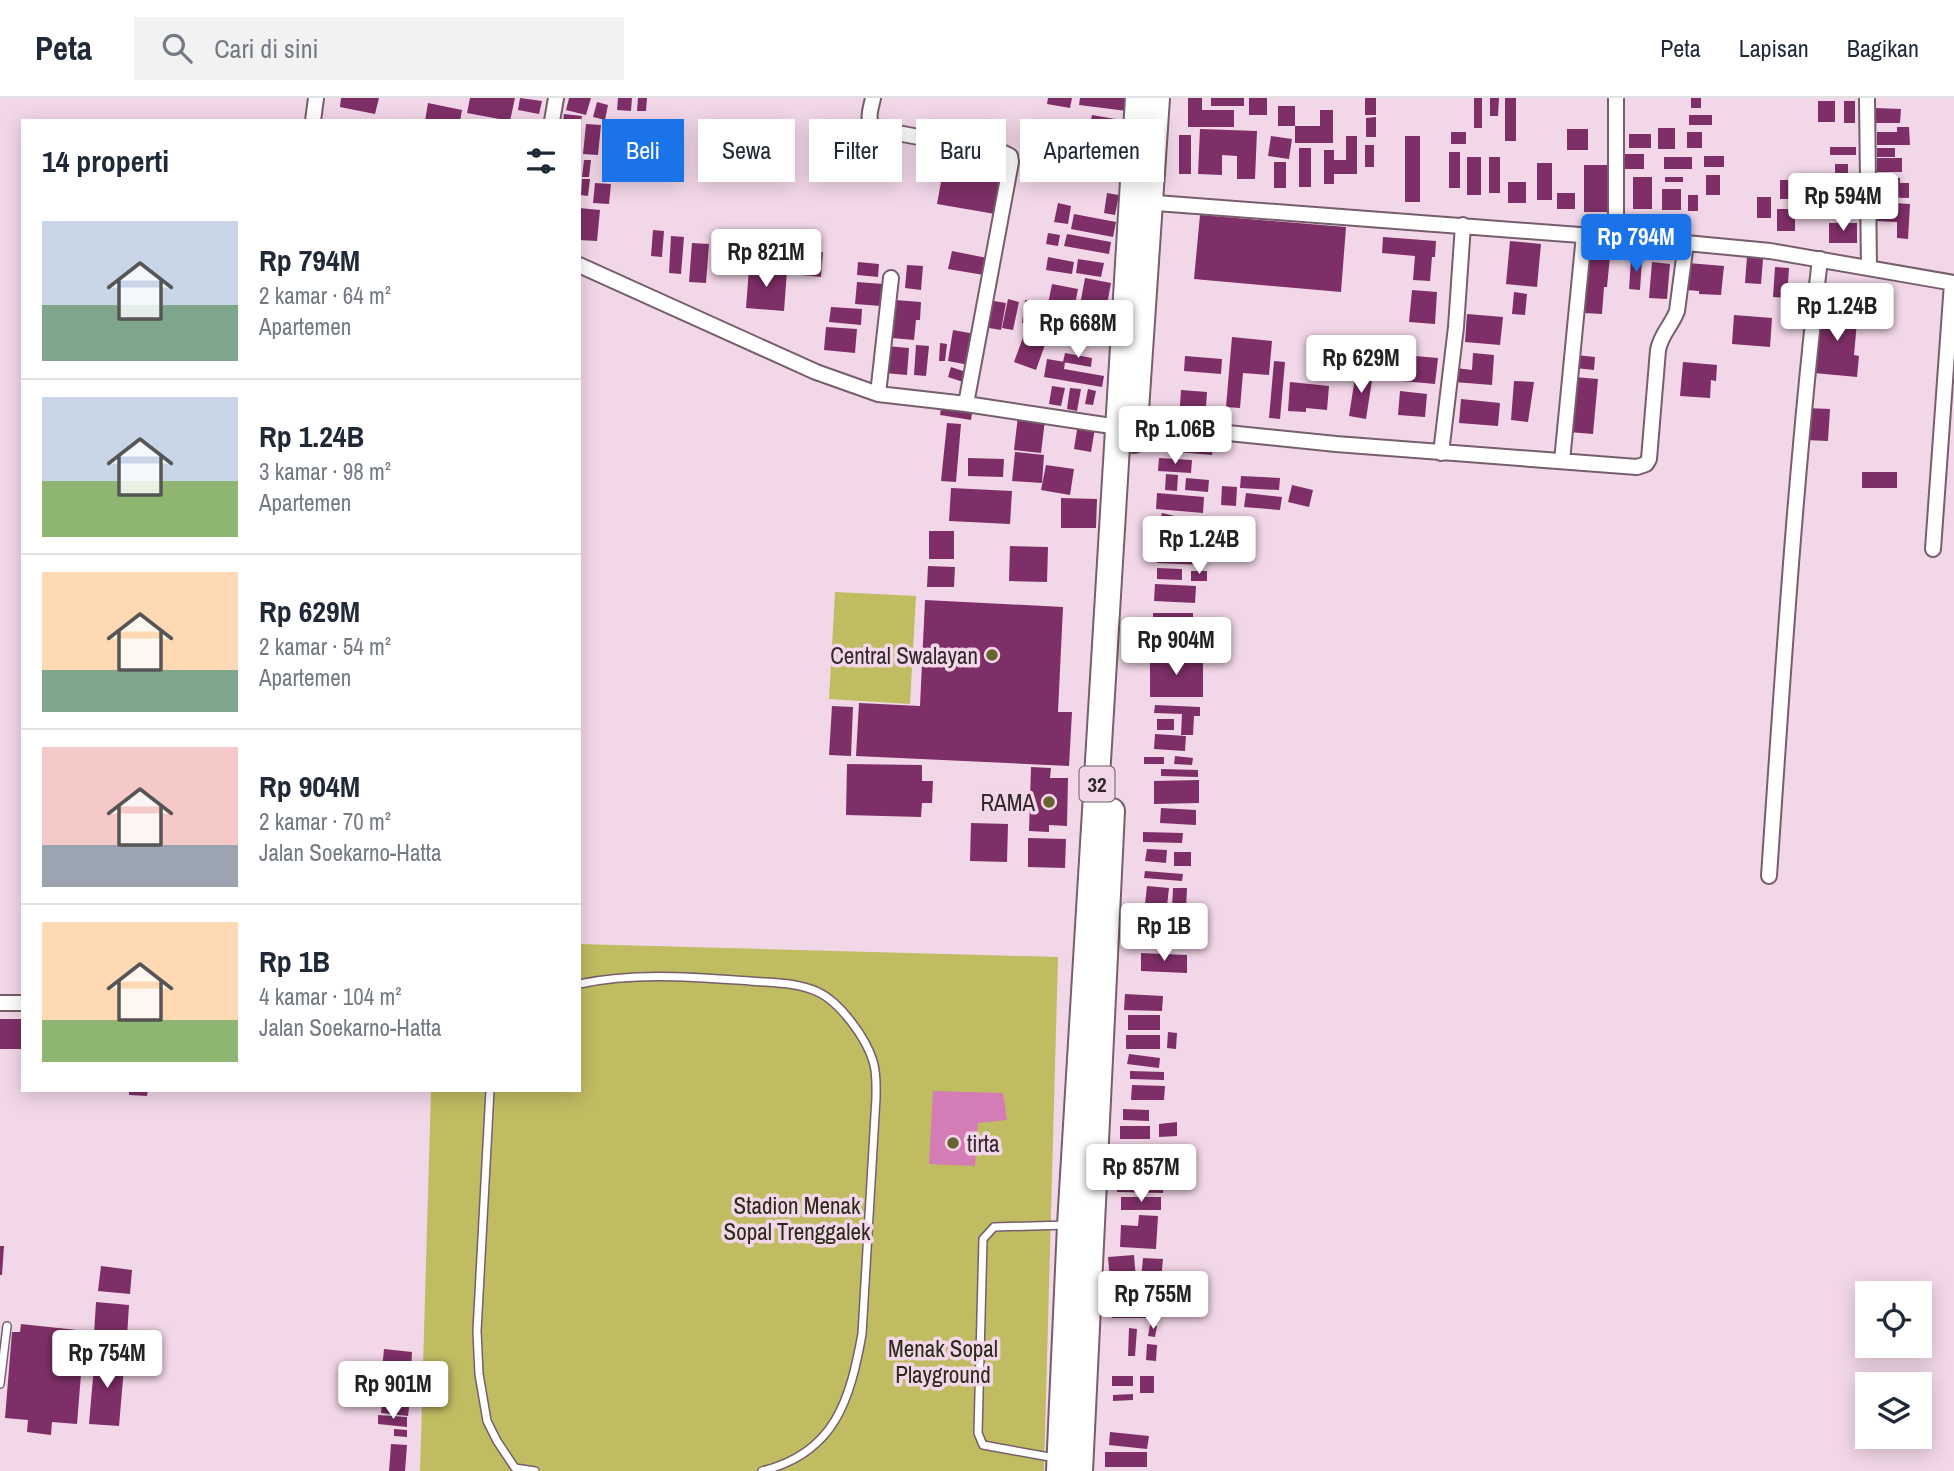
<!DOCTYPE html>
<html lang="id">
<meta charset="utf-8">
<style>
body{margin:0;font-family:"Archivo Narrow",sans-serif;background:#f2f2f3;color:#1f2937;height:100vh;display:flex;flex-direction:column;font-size:26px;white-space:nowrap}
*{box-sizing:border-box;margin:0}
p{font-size:23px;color:#747a83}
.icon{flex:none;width:38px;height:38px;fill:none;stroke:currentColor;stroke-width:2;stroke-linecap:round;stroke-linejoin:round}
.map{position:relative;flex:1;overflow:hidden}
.sheet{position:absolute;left:21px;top:21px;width:560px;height:973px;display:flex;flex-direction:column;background:#fff;border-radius:0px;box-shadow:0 4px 18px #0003}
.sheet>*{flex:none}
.hud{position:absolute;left:602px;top:21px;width:665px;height:63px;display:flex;gap:14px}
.buttons{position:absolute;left:1855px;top:1183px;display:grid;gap:14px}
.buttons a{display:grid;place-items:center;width:77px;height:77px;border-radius:0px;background:#fff;box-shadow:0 4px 18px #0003;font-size:35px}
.price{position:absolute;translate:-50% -60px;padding:0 16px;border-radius:7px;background:#fff;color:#222;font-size:23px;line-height:46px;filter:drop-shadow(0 2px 4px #0008)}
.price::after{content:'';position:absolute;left:50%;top:42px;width:21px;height:16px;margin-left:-10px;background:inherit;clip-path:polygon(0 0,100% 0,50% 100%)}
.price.current{background:#1a73e8;color:#fff}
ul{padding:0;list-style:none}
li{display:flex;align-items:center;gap:21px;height:175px;padding:0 21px}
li+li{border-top:2px solid #e0e1e3}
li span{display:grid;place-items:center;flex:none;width:196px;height:140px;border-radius:0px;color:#555}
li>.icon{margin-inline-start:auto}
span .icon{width:84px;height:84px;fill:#fffc;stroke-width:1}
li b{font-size:30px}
h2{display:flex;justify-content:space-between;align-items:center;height:84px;padding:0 21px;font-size:30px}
.chip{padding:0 24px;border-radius:0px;background:#fff;box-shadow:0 4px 18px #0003;font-size:24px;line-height:63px}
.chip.current{background:#1a73e8;color:#fff}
header{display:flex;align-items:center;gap:42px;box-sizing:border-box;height:98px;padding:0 35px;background:#fff;border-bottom:2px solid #e0e1e3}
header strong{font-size:33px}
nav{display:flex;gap:38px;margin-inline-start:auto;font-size:24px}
.search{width:490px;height:63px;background:#f2f2f3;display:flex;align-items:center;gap:18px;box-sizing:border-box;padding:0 24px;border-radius:0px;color:#747a83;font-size:26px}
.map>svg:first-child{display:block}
.green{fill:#c0bc62}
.water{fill:#d37cb5}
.building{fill:#7e2f67}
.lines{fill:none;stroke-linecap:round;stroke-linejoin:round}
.service-casing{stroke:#765e6d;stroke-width:10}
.minor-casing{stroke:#765e6d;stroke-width:18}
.trunk-casing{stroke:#765e6d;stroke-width:28}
.service{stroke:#fff;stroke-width:7}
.minor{stroke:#fff;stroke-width:14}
.trunk{stroke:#fff;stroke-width:24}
.poi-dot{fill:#666430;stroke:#f2d7e8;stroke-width:2.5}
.labels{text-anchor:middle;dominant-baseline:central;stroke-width:7;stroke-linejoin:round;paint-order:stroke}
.shield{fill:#f2d7e8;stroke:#6c5c66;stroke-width:2}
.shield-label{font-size:21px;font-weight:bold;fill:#32282e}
.poi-label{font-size:23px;fill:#32282e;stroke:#f2d7e8;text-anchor:end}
.park-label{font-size:23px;fill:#2b2a17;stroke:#f2d7e8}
</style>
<header>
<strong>Peta</strong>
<div class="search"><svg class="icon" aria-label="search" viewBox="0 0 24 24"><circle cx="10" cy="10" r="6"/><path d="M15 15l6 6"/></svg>Cari di sini</div>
<nav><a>Peta</a><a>Lapisan</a><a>Bagikan</a></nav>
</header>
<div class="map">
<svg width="1954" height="1373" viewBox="0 0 1954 1373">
<rect width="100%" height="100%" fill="#f2d7e8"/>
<!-- green -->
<path class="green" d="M835,494l81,4 -6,108 -81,-5z
M579,846l479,13 -14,514h-624l11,-381h148z"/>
<!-- water -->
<path class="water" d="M933,993l70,2 4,27 -29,3 -3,43 -46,-2z"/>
<!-- building -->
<path class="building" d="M341,0h38l-4,16 -35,-7z
M470,0h45l-5,23 -43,-8z
M520,0l22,3 -3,13 -21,-4z
M569,0h22l-5,17 -20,-5z
M618,0h14l-1,13 -14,-1z
M638,0h9l-1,13h-9z
M1048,0h24l-2,10 -23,-4z
M1080,0h49l-2,13 -48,-6z
M1188,0h14v12h32v17h-46z
M1211,0h33v8h-33z
M1249,0h18v17h-18z
M1365,0h11v17h-11z
M1474,0h8v30h-8z
M1490,0h9l-1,18h-8z
M1505,0h11v43h-11z
M1691,0h10v10h-10z
M1818,3h17v21h-17z
M1844,3h11v22h-11z
M597,4l11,3 -3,15 -12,-3z
M428,5l34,7 -2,11h-35z
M1278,8h17v20h-17z
M1875,10l26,1 -1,14h-26z
M1320,12h13v33h-38v-17h25z
M564,16l18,2 -1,5h-18z
M1092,17l35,6 -4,17 -34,-7z
M1689,17h23v10h-23z
M1376,19v20h-10v-19z
M586,26l15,1 -3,30 -15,-1z
M1033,28l16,3 -3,15 -16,-3z
M1897,29h12l1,18h-33v-13h20z
M1055,30l23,4 -3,16 -22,-4z
M1658,30h17v21h-17z
M1200,31l57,2 -2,48h-18v-23l-15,-1v20l-24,-1z
M1567,31h21v21h-21z
M1451,34h15v12h-15z
M1687,34h15v16h-15z
M1629,36h22v14h-22z
M1179,37h12v39h-12z
M1271,38l21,3 -3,20 -21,-3z
M1346,38h11v38h-23v10h-10v-34h10v10h12z
M1405,38h15v66h-15z
M1098,39l24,4 -3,16 -24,-4z
M1365,47h9v22h-9z
M1830,49h26v8h-26z
M1299,50h12v39h-12z
M1877,50h18v9h-18z
M1449,54h11v36h-11z
M1053,56l18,3 -4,19 -17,-3z
M1077,56l29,5 -3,21 -29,-6z
M1623,56h21v15h-21z
M1704,58h20v11h-20z
M1467,59h14v38h-14z
M1489,59h11v36h-11z
M1664,59h28v12h-28z
M1877,60h25v14h-25z
M584,62h7l-2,17h-7z
M1274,64h12v26h-12z
M1537,65h15v37h-15z
M1835,66h13v9h-13z
M1584,67h24v47h-24z
M943,73l58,10 -6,33 -58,-10z
M1706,77h14v20h-14z
M1633,79h19v32h-19z
M1665,79h18v5h-18z
M1882,79l18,1v5h9v15l-30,-1v-14h3z
M582,81h8l-2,17 -7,-1z
M1835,81h23v34h-34v-12h11z
M1780,82h14v19h-14z
M1508,84h18v21h-18z
M595,85l16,1 -2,20 -16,-1z
M1662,91h19v21h-19z
M1802,92h13v9h-13z
M1107,95l12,2 -4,20 -11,-2z
M1557,95h18v16h-18z
M1688,97h10v16h-10z
M1757,99h14v21h-14z
M1878,104l32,2 -2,35 -11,-1v-16l-20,-1z
M1058,105l13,3 -3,18 -14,-2z
M579,110l21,2 -3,31 -18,-1z
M1777,111h18v22h-18z
M1074,116l42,8 -3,15 -42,-8z
M1200,117l146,12 -5,65 -147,-13z
M1829,125h28v20h-28z
M653,132l11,1 -2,26 -11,-1z
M1048,135l12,2 -2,11 -12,-2z
M1067,136l44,8 -2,12 -45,-8z
M671,138l13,1 -3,37 -12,-1z
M756,138l32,3 -2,25 -32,-3z
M1383,139l53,4 -1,16h-3l-2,24 -17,-1 2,-24 -33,-3z
M1510,143l31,3 -4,43 -31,-3z
M794,144l26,2v8h3l-2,25 -19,-2 1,-19 -10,-1z
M692,145l17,1 -3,39 -17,-1z
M952,153l35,7 -3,17 -36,-6z
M1589,156l21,2 -3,31h-3l-2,27 -18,-1z
M1048,159l26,5 -2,12 -26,-4z
M1747,159l16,2 -2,25 -16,-1z
M1078,161l26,4 -3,14 -25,-4z
M1631,161l11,1 -2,30 -11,-1z
M858,164l21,2 -1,13 -21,-2z
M1652,164l18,2 -3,35 -18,-1z
M1688,165l36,3 -3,29 -22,-1v-3l-13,-1z
M907,167l16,1 -2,24 -16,-2z
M1775,169l14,1 -2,30 -14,-1z
M749,170l38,3 -3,40 -38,-3z
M1085,180l26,5 -5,27 -26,-5z
M857,184l26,2 -2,22 -26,-2z
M1052,186l26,5 -4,20 -26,-5z
M1412,192l25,2 -2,32 -26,-2z
M1514,194l13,2 -2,21 -13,-1z
M1008,201l11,3 -6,28 -11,-2z
M895,202l26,2 -1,18h-4l-2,20 -22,-2z
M988,202l18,3 -5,27 -18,-3z
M1025,202l14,2 -3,23 -14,-2z
M831,209l31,2 -1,16 -32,-3z
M1819,210l39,3 -4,44 5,1 -2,21 -43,-4z
M1467,216l36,3 -3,28 -35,-3z
M1734,217l38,3 -2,29 -38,-3z
M1096,218l20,3 -1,4 -20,-3z
M1045,219l12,1 -2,19 -12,-1z
M1069,222l43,8 -3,17 -44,-7z
M826,229l31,2 -2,24 -31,-3z
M953,232l22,4 -6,31 -21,-4z
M1025,234l22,7 -11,31 -22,-8z
M1232,239l40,4 -3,34 -26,-2 -3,35 -14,-1z
M940,245l7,1 -2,17h-6z
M916,247l13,1 -3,30 -12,-1z
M887,248l22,2 -2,27 -22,-2z
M1312,251l25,2 -2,19 -24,-2z
M1065,255l27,5 -1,9 -28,-5z
M1473,255l21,2 -2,30 -38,-3 2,-14 16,2z
M1404,257l34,3 -3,26 -33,-3z
M1576,257l19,2 -1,13 -19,-2z
M1185,258l37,3 -1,15 -37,-3z
M1047,261l18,3 -1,7 40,7 -2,11 -58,-10z
M1274,263l11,1 -5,57 -11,-1z
M1683,264l34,3 -1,16 -5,-1 -1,18 -30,-2z
M951,269l15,5 -3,10 -15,-5z
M1356,273l17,3 -7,45 -17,-3z
M1574,279l24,2 -5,55 -24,-2z
M1514,283l20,1 -6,40 -17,-2z
M1290,284l39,4 -2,24 -21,-2v4l-18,-1z
M1052,288l13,2 -4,18 -12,-2z
M1070,290l11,1 -4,22 -10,-2z
M1088,291l8,2 -3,14 -8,-1z
M1181,292l26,2 -2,30 -26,-2z
M1400,293l27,3 -2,23 -27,-2z
M1461,301l39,4 -2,23 -39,-3z
M942,304l31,5 -2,13 -31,-5z
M1806,310l24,1 -2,32 -23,-1z
M1018,318l27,4 -4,33 -27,-3z
M947,325l14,1 -5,58 -15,-1z
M1078,326l17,4 -4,24 -17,-3z
M1168,336l46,5 -2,16 -46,-4z
M1015,354l29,3 -2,28 -30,-2z
M968,360l36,1 -1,18 -35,-1z
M1159,360l33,2 -1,13 -33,-2z
M1046,367l28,4 -4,26 -29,-5z
M1862,374h35v16h-35z
M1166,376l12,1 -1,16 -12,-1z
M1241,378l39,2 -1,12 -39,-2z
M1186,380l23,2 -1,12 -23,-2z
M1292,387l21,5 -4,17 -21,-5z
M1222,388l15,1 -1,19 -15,-1z
M951,390l61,3 -2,33 -61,-3z
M1157,395l47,4 -1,16 -47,-4z
M1246,395l36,4 -2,13 -36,-3z
M1061,400l36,1 -1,29h-35z
M1162,415l17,4 -4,21 -18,-4z
M1185,419l14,1 -1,20 -14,-1z
M929,433h25v28h-25z
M1160,444l35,2v6l-35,-3z
M1010,448l38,1 -1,35 -38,-1z
M1157,454l47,2v11l-47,-2z
M928,468l27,1 -1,20h-27z
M1157,470l25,1v11l-25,-1z
M1191,473h16v10h-16z
M1155,486l41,2 -1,17 -41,-2z
M925,502l138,7 -5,105h14l-3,54 -213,-10 3,-53 61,3z
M1153,515h40v6h-40z
M1163,527l20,2 -1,11 -20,-1z
M1150,560h53v39h-53z
M1155,607l45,2v9h-6l-1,19h-12l1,-21 -28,-1z
M832,608l21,1 -2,49 -22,-1z
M1157,621h17v11h-17z
M1155,636l31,2 -1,15 -31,-2z
M1175,658l18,2 -1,7 -18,-1z
M1144,659h20v7h-20z
M847,666l75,1v16h11l-1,22h-10l-1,14 -75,-2z
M1031,669l20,1 -1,10h18l-1,48 -18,-1v7l-20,-1z
M1161,671l37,1v7l-37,-1z
M1199,682v23l-45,1v-23z
M1161,710l35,2v15l-36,-2z
M971,725l37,1 -1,38 -37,-1z
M1143,734l40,1 -1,10 -39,-1z
M1028,740l38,1 -1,29 -37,-1z
M1147,751l20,1 -1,13 -21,-2z
M1174,754h17v14h-17z
M1145,773l38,3 -1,7 -38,-3z
M1147,788l22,2 -2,18 -22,-2z
M1173,790h14l-1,21h-14z
M1143,814l37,2v7l-37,-2z
M1135,827l52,3v12l-52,-2z
M1141,855l46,2v18l-46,-2z
M1125,896l38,2 -1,15 -38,-1z
M1128,917h32v15h-32z
M0,921h23v30h-23z
M1168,934l9,1 -1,16 -9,-1z
M1126,937h34v14h-34z
M1129,956l31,4 -1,10 -32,-4z
M1130,973l34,1v8l-34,-1z
M1132,987l33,1 -1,14h-33z
M129,992h19l-1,6 -18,-1z
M1123,1011l26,1v11l-26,-1z
M1177,1024v14l-18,1v-13z
M1120,1028h30v13h-30z
M1124,1047l45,3 -1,13 -44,-3z
M1121,1069l19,1v8l-20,-1z
M1117,1084l47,1 -1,10 -46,-1z
M1121,1099h40v13h-40z
M1139,1117l19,1 -2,33 -36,-2 1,-22 17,1z
M0,1148h4l-2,29h-2z
M1134,1157l2,24 -26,2 -2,-24z
M1143,1160l20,1 -2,21 -20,-1z
M101,1168l31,4 -2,24 -32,-3z
M1111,1186l30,3 -2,17 -29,-3z
M96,1204l33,3 -2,32 -33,-3z
M1169,1208h13v11h-13z
M1113,1211l45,1v8h-46z
M21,1226l56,6v7h7l-7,87 -25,-2 -1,13 -24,-3 1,-12 -23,-2 7,-86h8z
M1150,1227l7,1 -2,11 -7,-1z
M1129,1230l8,1 -2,27h-7z
M1147,1246l10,1 -1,16 -10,-1z
M384,1251l28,3 -1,20 -29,-2z
M95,1256l30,2 -6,70 -30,-2z
M1112,1278h21v10h-21z
M1140,1278h14v17h-14z
M384,1279l19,2 -1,20 8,1 -2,16 -27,-3z
M1133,1296v6l-20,1v-6z
M378,1317l29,2v10l-29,-3z
M394,1331l13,1v7l-13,-1z
M1110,1334l39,4 -2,13 -38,-4z
M391,1346l16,1 -2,26h-16z
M1105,1354h42v15h-42z"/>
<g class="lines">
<defs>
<path id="service" d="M579,886c56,-12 114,-7 171,-3 22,2 47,1 68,11 22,10 48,46 55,69 4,12 3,25 3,37l-14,236c-12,66 -27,119 -100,137
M490,992l-13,241 2,43 8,47 10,20 18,27 20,3
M0,1286l7,-58
M1055,1360l-72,-13 -5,-12 5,-194 11,-12 73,-2"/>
<path id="minor" d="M873,0c-2,11 -8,23 3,31l128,24 6,3 1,6 -45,242
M1616,0v139
M1867,0l2,170
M313,23l3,-23
M552,23l4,-23
M1143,104l543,41 84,8 184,32
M579,167l237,107 62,22 88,10 152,23 71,2 147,15 301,23 9,-3 3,-5 9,-109c3,-16 14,-25 19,-39l9,-68
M878,296l13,-116
M1441,355l15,-126 7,-102
M1562,363l22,-226
M1933,451l19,-266
M1769,778c14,-206 27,-412 51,-617
M0,905h23"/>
<path id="trunk" d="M1134,342l23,-342
M1059,1373l11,-246 68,-1127
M1080,1373l32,-660"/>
</defs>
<!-- service casing -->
<use href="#service" class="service-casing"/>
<!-- minor casing -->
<use href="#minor" class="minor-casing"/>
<!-- trunk casing -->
<use href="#trunk" class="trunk-casing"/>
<!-- service -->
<use href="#service" class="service"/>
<!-- minor -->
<use href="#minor" class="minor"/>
<!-- trunk -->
<use href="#trunk" class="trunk"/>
</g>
<!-- markers -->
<g class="poi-dot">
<circle cx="992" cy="557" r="7"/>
<circle cx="1049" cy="704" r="7"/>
<circle cx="953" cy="1045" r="7"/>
</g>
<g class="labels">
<!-- shield labels -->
<rect class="shield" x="1079.5" y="668.5" width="35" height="35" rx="5"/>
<g class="shield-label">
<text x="1097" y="686">32</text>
</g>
<!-- poi labels -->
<g class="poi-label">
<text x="978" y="557">Central Swalayan</text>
<text x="1035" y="704">RAMA</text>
<text x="967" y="1045" text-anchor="start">tirta</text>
</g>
<!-- park labels -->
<g class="park-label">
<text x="797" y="1107">Stadion Menak<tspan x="797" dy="26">Sopal Trenggalek</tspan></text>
<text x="943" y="1250">Menak Sopal<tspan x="943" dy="26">Playground</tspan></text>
</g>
</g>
</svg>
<div class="buttons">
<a><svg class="icon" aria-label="locate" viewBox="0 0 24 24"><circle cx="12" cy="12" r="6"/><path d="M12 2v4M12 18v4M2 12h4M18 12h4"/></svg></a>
<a><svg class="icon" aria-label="layers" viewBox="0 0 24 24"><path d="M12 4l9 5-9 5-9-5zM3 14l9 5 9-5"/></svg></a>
</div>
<b class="price" style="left:1843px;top:135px">Rp 594M</b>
<b class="price current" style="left:1636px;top:176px">Rp 794M</b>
<b class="price" style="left:766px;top:191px">Rp 821M</b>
<b class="price" style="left:1837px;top:245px">Rp 1.24B</b>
<b class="price" style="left:1078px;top:262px">Rp 668M</b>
<b class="price" style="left:1361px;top:297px">Rp 629M</b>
<b class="price" style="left:1175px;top:368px">Rp 1.06B</b>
<b class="price" style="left:1199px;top:478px">Rp 1.24B</b>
<b class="price" style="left:1176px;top:579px">Rp 904M</b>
<b class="price" style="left:1164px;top:865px">Rp 1B</b>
<b class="price" style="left:1141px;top:1106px">Rp 857M</b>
<b class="price" style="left:1153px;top:1233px">Rp 755M</b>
<b class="price" style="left:107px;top:1292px">Rp 754M</b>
<b class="price" style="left:393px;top:1323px">Rp 901M</b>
<div class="hud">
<a class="chip current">Beli</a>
<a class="chip">Sewa</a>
<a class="chip">Filter</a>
<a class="chip">Baru</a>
<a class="chip">Apartemen</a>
</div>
<section class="sheet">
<h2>14 properti<svg class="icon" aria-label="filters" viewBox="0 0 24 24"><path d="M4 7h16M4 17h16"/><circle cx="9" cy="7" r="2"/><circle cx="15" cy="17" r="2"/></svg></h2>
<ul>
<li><span style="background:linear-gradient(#c9d6e8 60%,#7fa58c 0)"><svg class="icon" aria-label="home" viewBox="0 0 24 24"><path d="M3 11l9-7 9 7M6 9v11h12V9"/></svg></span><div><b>Rp 794M</b><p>2 kamar · 64 m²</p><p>Apartemen</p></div></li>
<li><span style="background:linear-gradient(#c9d6e8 60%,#8fb573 0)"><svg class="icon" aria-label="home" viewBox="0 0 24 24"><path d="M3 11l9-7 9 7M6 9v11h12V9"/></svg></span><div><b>Rp 1.24B</b><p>3 kamar · 98 m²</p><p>Apartemen</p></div></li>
<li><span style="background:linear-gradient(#ffd9b3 70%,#7fa58c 0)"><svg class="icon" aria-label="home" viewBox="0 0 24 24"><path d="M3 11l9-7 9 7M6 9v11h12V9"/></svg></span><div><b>Rp 629M</b><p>2 kamar · 54 m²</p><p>Apartemen</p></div></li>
<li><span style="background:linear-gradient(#f6c9c9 70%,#9aa5b1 0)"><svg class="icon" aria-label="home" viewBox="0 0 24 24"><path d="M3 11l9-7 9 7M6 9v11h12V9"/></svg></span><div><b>Rp 904M</b><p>2 kamar · 70 m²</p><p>Jalan Soekarno-Hatta</p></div></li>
<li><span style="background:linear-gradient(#ffd9b3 70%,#8fb573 0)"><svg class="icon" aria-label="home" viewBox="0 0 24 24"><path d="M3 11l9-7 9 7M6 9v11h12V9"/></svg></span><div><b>Rp 1B</b><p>4 kamar · 104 m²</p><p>Jalan Soekarno-Hatta</p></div></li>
</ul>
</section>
</div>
